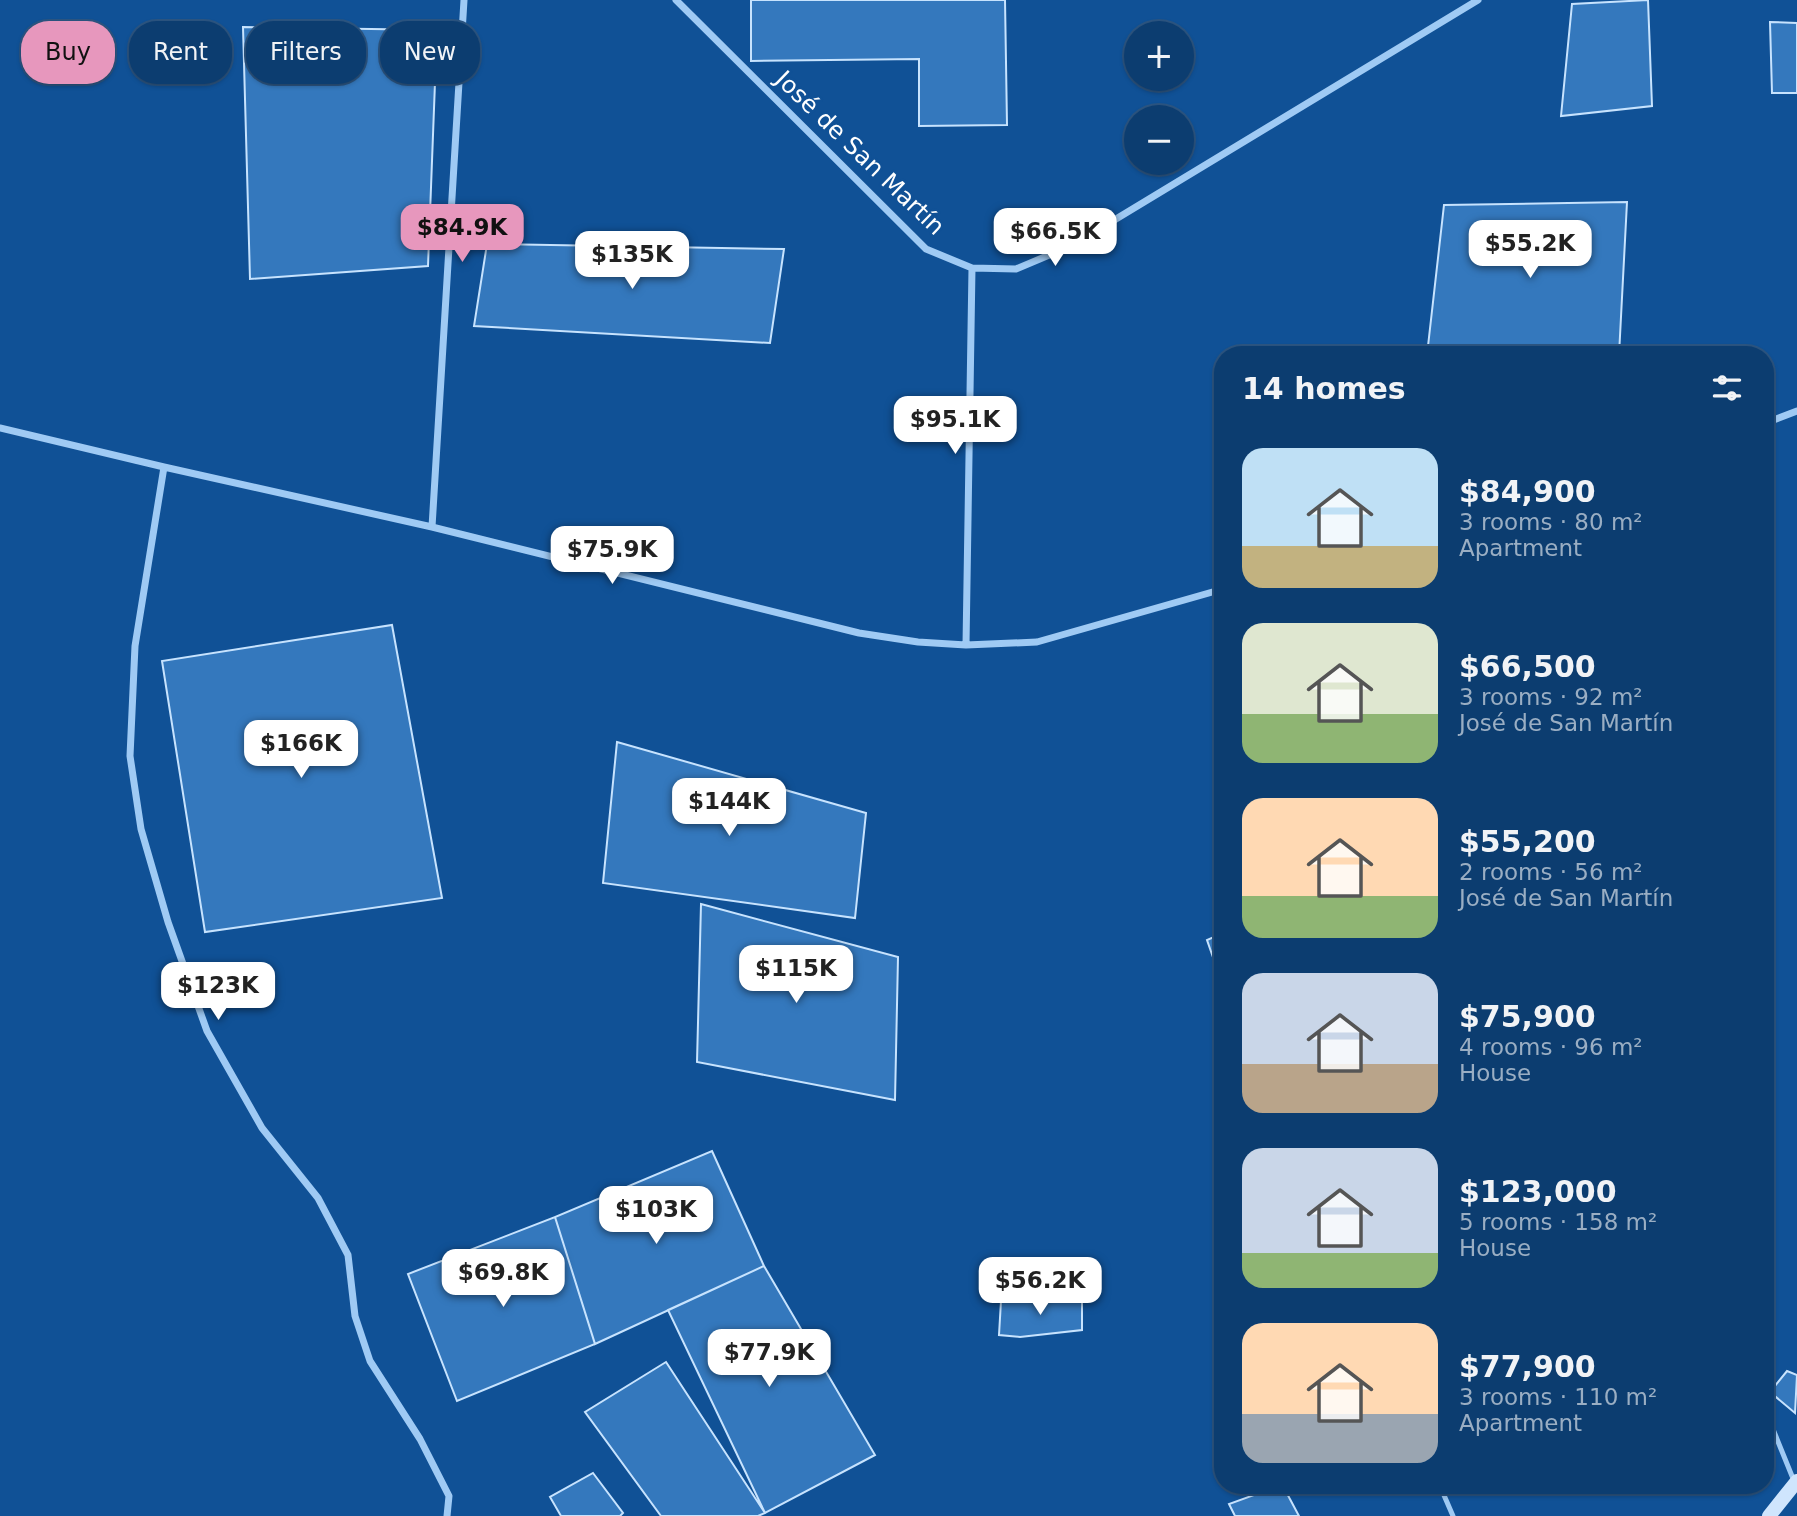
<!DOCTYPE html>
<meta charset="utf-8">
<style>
body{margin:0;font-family:"DejaVu Sans",sans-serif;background:#1a4878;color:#f1f3f6;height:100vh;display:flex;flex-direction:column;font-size:26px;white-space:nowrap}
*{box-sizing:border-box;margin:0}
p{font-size:23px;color:#9aaec3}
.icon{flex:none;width:38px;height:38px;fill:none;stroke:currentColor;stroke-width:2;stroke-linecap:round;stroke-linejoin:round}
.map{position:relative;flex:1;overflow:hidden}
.sheet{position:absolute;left:1214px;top:346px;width:560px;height:1148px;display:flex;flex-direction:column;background:#0c3d70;border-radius:28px;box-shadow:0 2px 5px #0004,0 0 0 2px #2c5683}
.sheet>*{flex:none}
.banner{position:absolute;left:21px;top:21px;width:665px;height:63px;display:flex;gap:14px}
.tools{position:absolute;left:1124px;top:21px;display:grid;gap:14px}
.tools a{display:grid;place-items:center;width:70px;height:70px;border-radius:50%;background:#0c3d70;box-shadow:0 2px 5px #0004,0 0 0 2px #2c5683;font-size:35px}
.price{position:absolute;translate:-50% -60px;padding:0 16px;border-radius:14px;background:#fff;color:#222;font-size:23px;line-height:46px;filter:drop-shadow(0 2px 4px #0008)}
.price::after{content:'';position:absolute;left:50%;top:42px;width:21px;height:16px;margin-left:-10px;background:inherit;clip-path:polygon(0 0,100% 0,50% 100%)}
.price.on{background:#e797bd;color:#111}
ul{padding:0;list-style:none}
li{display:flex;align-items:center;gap:21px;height:175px;padding:0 28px}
li span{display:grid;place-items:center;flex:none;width:196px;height:140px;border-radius:21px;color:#555}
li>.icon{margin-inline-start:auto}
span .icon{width:84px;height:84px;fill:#fffc;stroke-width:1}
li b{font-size:30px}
h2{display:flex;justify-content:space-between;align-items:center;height:84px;padding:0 28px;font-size:30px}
.pill{padding:0 24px;border-radius:28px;background:#0c3d70;box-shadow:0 2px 5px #0004,0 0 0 2px #2c5683;font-size:24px;line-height:63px}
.pill.on{background:#e797bd;color:#111}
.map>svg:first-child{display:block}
.building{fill:#3478bd;stroke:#c7e3fe;stroke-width:2}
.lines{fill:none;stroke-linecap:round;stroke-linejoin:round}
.lane{stroke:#9fcaf4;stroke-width:5}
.street{stroke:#9fcaf4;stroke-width:7}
.secondary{stroke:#cfe5fd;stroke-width:14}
.labels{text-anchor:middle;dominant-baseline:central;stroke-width:5;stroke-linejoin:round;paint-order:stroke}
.street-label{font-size:24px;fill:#fff;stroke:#105196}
</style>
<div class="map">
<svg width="1797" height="1516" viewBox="0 0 1797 1516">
<rect width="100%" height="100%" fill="#105196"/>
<!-- building -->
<path class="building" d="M751,0h254l2,125 -88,1v-67l-168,2z
M1648,0l4,106 -91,10 11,-112z
M1770,22l27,1v70h-25z
M243,27l194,3 -9,236 -178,13z
M1627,202l-8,153h-192l17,-150z
M487,244l297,5 -14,94 -296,-17z
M392,625l50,273 -237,34 -43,-271z
M617,742l249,71 -11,105 -252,-35z
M701,904l197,53 -3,143 -198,-38z
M1223,933v53l-16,-46z
M712,1151l52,115 -169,78 -40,-127z
M555,1217l40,127 -138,57 -49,-127z
M764,1266l111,189 -110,58 -97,-203z
M1082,1298v32l-62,7 -21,-2 2,-34z
M666,1362l99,151 -7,3h-97l-76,-104z
M1787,1371l10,4 -2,38 -25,-21z
M593,1473l30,40 -3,3h-59l-11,-19z
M1279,1486h4l16,30h-64l-6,-12z"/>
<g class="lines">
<!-- lane -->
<path class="lane" d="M1766,1412l28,69
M1440,1486l13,30"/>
<!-- street -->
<path class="street" d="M676,0l250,249 46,19 44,1 57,-24 405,-245
M1766,423l31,-12
M0,428l164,39 268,60 427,106 59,9 48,3 71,-3 186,-53
M164,467l-29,179 -5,110 11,73 27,93 39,109 55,97 56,70 30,57 7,61 15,45 50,78 29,57 -2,20
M432,527l32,-527
M966,645l6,-377"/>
<!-- secondary -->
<path class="secondary" d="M1769,1516l28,-35"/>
</g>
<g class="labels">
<!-- street labels -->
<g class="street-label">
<text transform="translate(860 153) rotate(44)">José de San Martín</text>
</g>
</g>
</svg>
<div class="tools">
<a>+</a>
<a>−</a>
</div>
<b class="price on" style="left:462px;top:264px">$84.9K</b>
<b class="price" style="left:1055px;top:268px">$66.5K</b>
<b class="price" style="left:1530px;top:280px">$55.2K</b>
<b class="price" style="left:632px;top:291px">$135K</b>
<b class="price" style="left:955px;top:456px">$95.1K</b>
<b class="price" style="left:612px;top:586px">$75.9K</b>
<b class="price" style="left:301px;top:780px">$166K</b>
<b class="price" style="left:729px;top:838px">$144K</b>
<b class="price" style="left:796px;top:1005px">$115K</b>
<b class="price" style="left:218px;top:1022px">$123K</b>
<b class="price" style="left:656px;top:1246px">$103K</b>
<b class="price" style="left:503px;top:1309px">$69.8K</b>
<b class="price" style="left:1040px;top:1317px">$56.2K</b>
<b class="price" style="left:769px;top:1389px">$77.9K</b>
<div class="banner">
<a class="pill on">Buy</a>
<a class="pill">Rent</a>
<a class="pill">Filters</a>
<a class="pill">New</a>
</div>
<section class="sheet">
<h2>14 homes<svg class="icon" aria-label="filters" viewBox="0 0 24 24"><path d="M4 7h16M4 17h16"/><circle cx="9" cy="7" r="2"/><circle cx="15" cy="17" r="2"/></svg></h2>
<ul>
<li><span style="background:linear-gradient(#bfe0f5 70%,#c2b280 0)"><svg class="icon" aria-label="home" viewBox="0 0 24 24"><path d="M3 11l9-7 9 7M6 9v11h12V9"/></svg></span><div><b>$84,900</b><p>3 rooms · 80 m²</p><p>Apartment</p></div></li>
<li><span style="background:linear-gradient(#dfe7d0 65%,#8fb573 0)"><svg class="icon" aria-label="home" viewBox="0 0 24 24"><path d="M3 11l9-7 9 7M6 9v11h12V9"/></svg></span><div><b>$66,500</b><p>3 rooms · 92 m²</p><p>José de San Martín</p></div></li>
<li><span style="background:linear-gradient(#ffd9b3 70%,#8fb573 0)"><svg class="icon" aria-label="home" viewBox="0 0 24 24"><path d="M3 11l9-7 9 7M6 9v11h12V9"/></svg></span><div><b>$55,200</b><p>2 rooms · 56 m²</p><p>José de San Martín</p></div></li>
<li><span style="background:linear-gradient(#c9d6e8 65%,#b9a48a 0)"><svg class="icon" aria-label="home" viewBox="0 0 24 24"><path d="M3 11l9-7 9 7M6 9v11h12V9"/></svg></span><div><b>$75,900</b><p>4 rooms · 96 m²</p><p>House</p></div></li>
<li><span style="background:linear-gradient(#c9d6e8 75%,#8fb573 0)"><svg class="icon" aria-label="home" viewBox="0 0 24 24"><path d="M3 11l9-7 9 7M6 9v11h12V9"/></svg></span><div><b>$123,000</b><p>5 rooms · 158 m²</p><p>House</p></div></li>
<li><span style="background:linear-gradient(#ffd9b3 65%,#9aa5b1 0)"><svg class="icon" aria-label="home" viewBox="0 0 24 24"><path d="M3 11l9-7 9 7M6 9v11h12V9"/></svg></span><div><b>$77,900</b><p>3 rooms · 110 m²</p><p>Apartment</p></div></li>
</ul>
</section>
</div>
